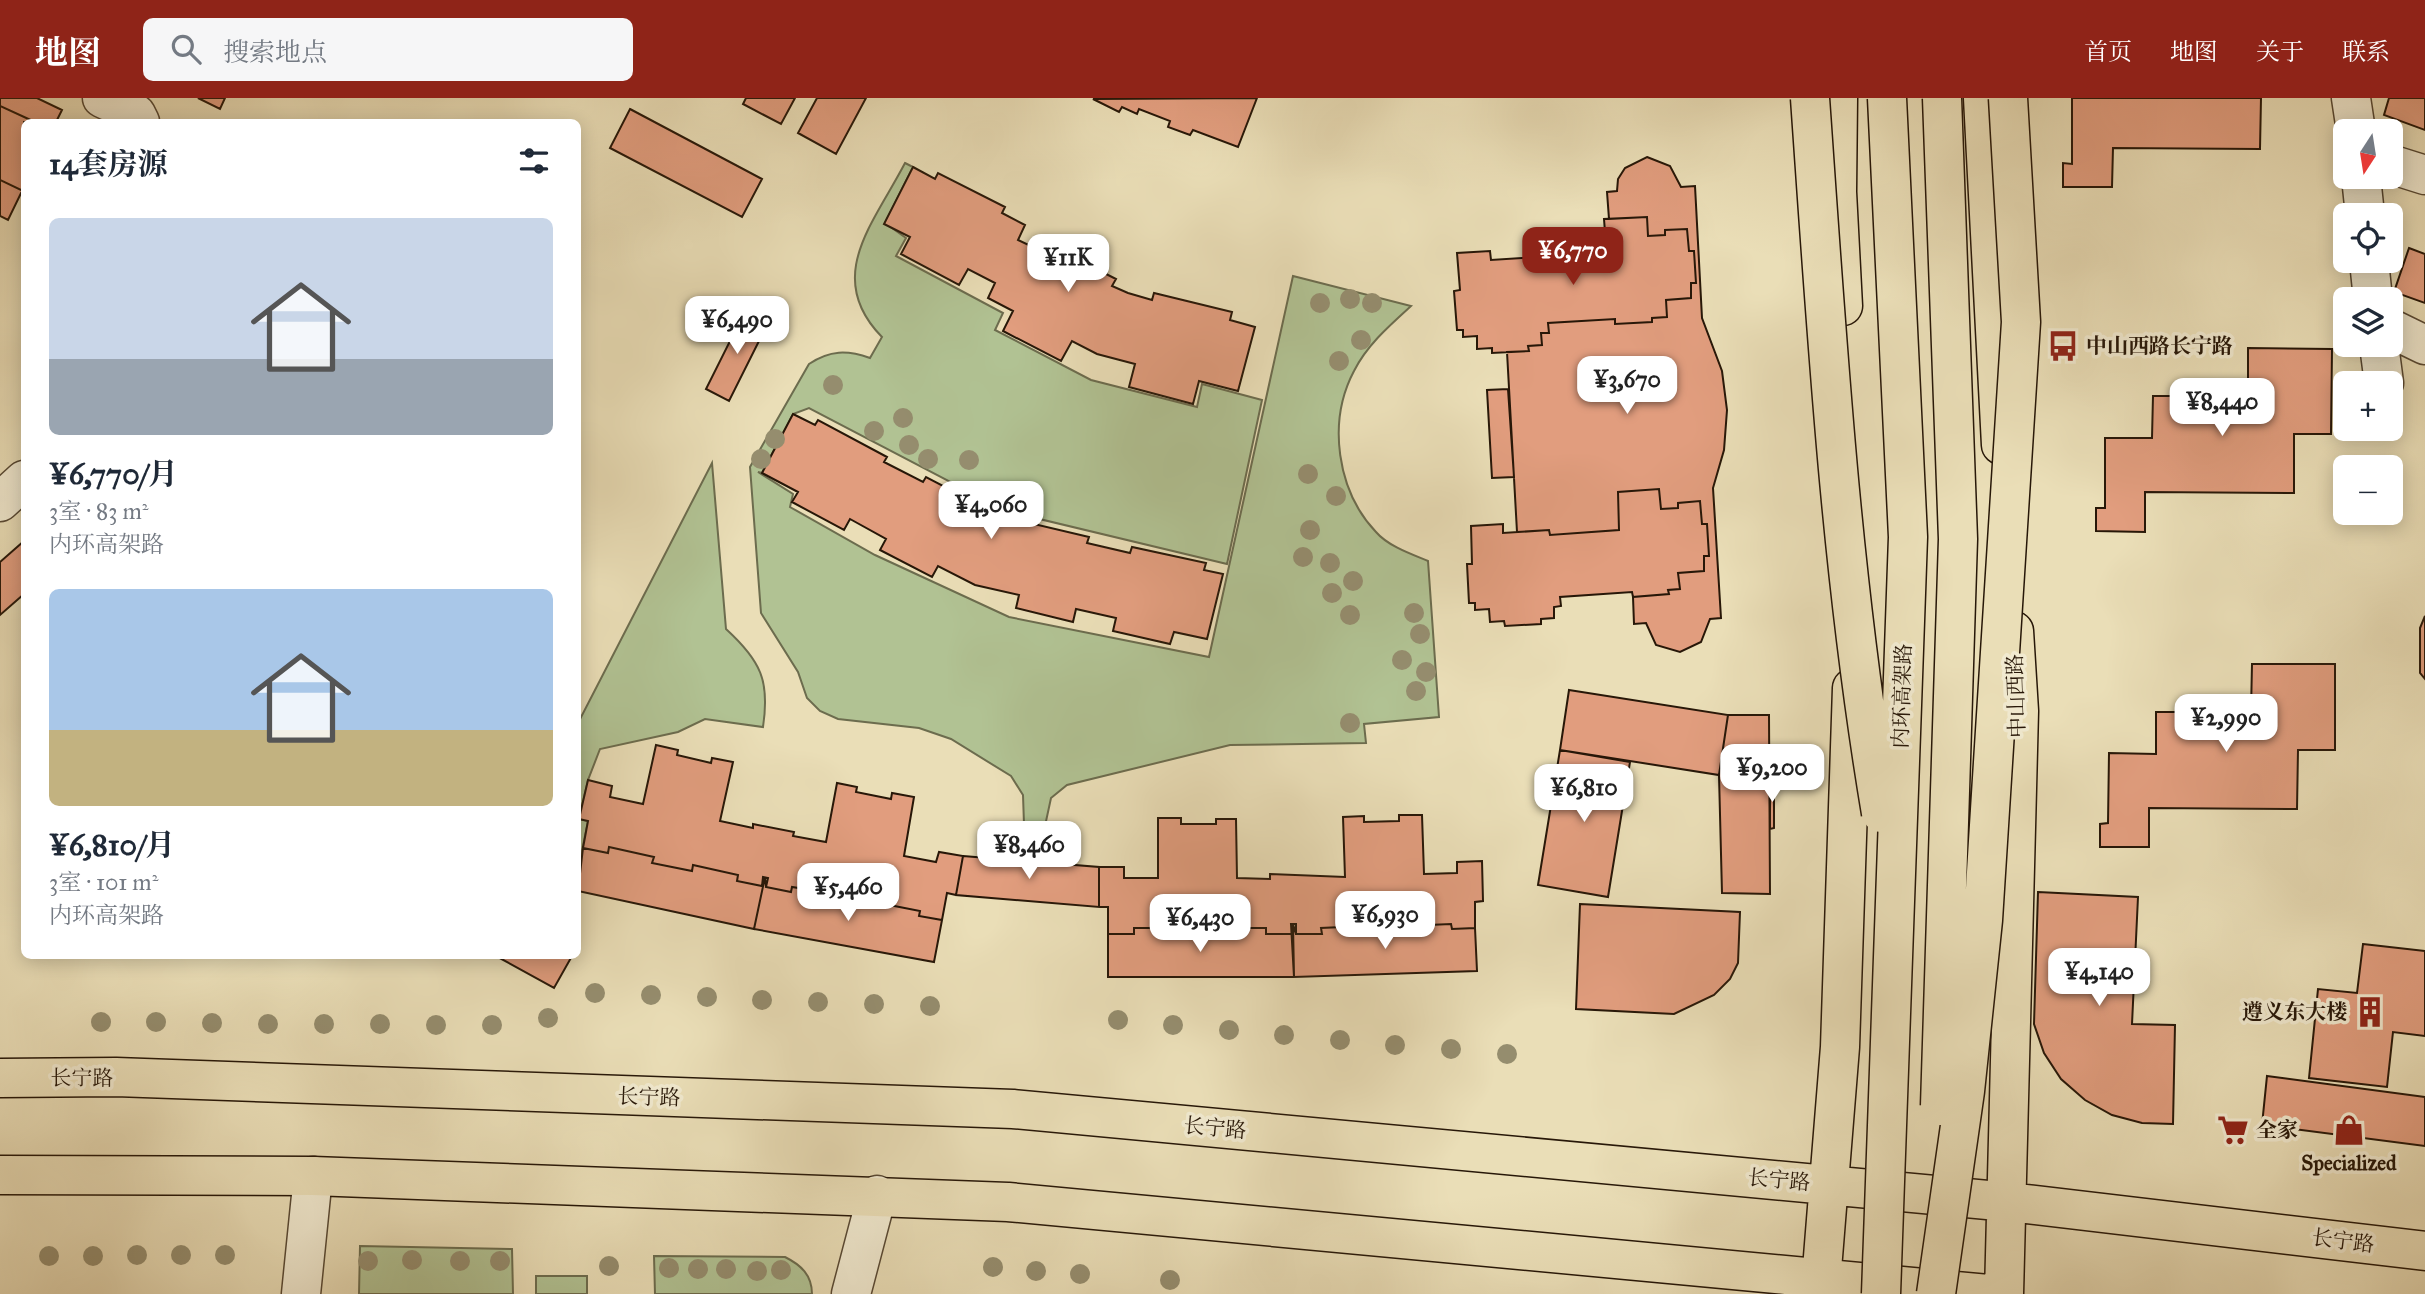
<!DOCTYPE html>
<html lang="zh">
<meta charset="utf-8">
<style>
body{margin:0;font-family:"IM FELL Great Primer","Noto Serif SC",serif;background:#f6f6f7;color:#1f2937;height:100vh;display:flex;flex-direction:column;font-size:26px;white-space:nowrap}
*{box-sizing:border-box;margin:0}
p{font-size:23px;color:#747a83}
.icon{flex:none;width:38px;height:38px;fill:none;stroke:currentColor;stroke-width:2;stroke-linecap:round;stroke-linejoin:round}
.map{position:relative;flex:1;overflow:hidden}
.side{position:absolute;left:21px;top:21px;width:560px;height:840px;display:flex;flex-direction:column;background:#fff;border-radius:10px;box-shadow:0 4px 18px #0003}
.side>*{flex:none}
.needle{width:46px;rotate:192deg}
.buttons{position:absolute;left:2333px;top:21px;display:grid;gap:14px}
.buttons a{display:grid;place-items:center;width:70px;height:70px;border-radius:10px;background:#fff;box-shadow:0 4px 18px #0003;font-size:35px}
.price{position:absolute;translate:-50% -60px;padding:0 16px;border-radius:14px;background:#fff;color:#222;font-size:23px;line-height:46px;filter:drop-shadow(0 2px 4px #0008)}
.price::after{content:'';position:absolute;left:50%;top:42px;width:21px;height:16px;margin-left:-10px;background:inherit;clip-path:polygon(0 0,100% 0,50% 100%)}
.price.current{background:#8f2418;color:#fff}
ul{padding:0;list-style:none}
li{display:grid;align-content:center;gap:14px;height:371px;padding:0 28px}
li span{display:grid;place-items:center;height:217px;border-radius:10px;color:#555}
li>.icon{margin-inline-start:auto}
span .icon{width:126px;height:126px;fill:#fffc;stroke-width:1}
li b{font-size:30px}
h2{display:flex;justify-content:space-between;align-items:center;height:84px;padding:0 28px;font-size:30px}
header{display:flex;align-items:center;gap:42px;box-sizing:border-box;height:98px;padding:0 35px;background:#8f2418;color:#fff}
header strong{font-size:33px}
nav{display:flex;gap:38px;margin-inline-start:auto;font-size:24px}
.search{width:490px;height:63px;background:#f6f6f7;display:flex;align-items:center;gap:18px;box-sizing:border-box;padding:0 24px;border-radius:10px;color:#747a83;font-size:26px}
.map>svg:first-child{display:block}
.green{fill:#b1c293;stroke:#6c6c4e;stroke-width:2}
.building{fill:#e19d7e;stroke:#271708;stroke-width:2}
.lines{fill:none;stroke-linecap:round;stroke-linejoin:round}
.minor-casing{stroke:#584934;stroke-width:41}
.major-casing{stroke:#271708;stroke-width:41}
.minor{stroke:#f1ead0;stroke-width:38}
.major{stroke:#eadeb7;stroke-width:38}
.highway-bridge-casing{stroke:#271708;stroke-width:41;stroke-linecap:butt}
.highway-bridge{stroke:#eadeb7;stroke-width:38}
.tree{fill:#958d6e}
.labels{text-anchor:middle;dominant-baseline:central;stroke-width:7;stroke-linejoin:round;paint-order:stroke}
.poi-label{font-size:21px;font-weight:bold;fill:#271708;stroke:#f1ead0;text-anchor:start}
.street-label{font-size:21px;fill:#271708;stroke:#f1ead0}
</style>
<header>
<strong>地图</strong>
<div class="search"><svg class="icon" aria-label="search" viewBox="0 0 24 24"><circle cx="10" cy="10" r="6"/><path d="M15 15l6 6"/></svg>搜索地点</div>
<nav><a>首页</a><a>地图</a><a>关于</a><a>联系</a></nav>
</header>
<div class="map">
<svg width="2425" height="1196" viewBox="0 0 2425 1196">
<rect width="100%" height="100%" fill="#eadeb7"/>
<filter id="stains"><feTurbulence type="fractalNoise" baseFrequency=".00286" numOctaves="4"/><feColorMatrix values="0 0 0 0 .2 0 0 0 0 .09 0 0 0 0 .02 0 0 0 .5 -.17"/></filter>
<radialGradient id="worn" r=".72"><stop offset=".6" stop-color="#630" stop-opacity="0"/><stop offset="1" stop-color="#630" stop-opacity=".3"/></radialGradient>
<!-- green -->
<path class="green" d="M905,65l8,4 -28,56 21,15 -10,18 107,57 -8,17 96,50 106,27 5,-23 60,16 -35,164 -221,-53 -197,-103 -16,6 -31,59 -4,-1 35,22 -3,13 85,48 134,62 200,40 84,-381 118,30c-21,19 -44,39 -57,65 -27,51 -17,120 22,161 12,14 35,22 52,29l11,156 -75,7 2,19 -136,2 -163,40 -16,13 -6,28 -21,-2 -1,-29 -12,-19 -60,-37 -32,-11 -81,-9 -18,-8 -13,-13 -9,-26 -37,-59 -11,-146 59,-103c21,-14 38,-14 61,-6l12,-21c-59,-60 -8,-114 23,-174z
M712,365l14,166c35,32 44,52 37,98l-58,-8 -27,13 -78,17 -12,31 -9,39 9,2 -10,50v-148z
M360,1148l152,3 1,45h-154z
M654,1158l131,1c16,8 27,18 27,37h-157z
M536,1178h51v18h-51z"/>
<!-- building -->
<path class="building" d="M0,0h37l25,12 -6,12h-32v65l-16,33 -8,-4z
M198,0h27l-5,11z
M746,0h49l-14,26 -38,-20z
M817,0h49l-30,56 -38,-21z
M1257,0l-19,49 -45,-17 -3,5 -22,-8 2,-6 -31,-12 -2,5 -15,-7 -3,5 -26,-13z
M2072,0h189l-1,51 -147,-1 -1,39h-49v-24l9,1z
M2389,0h36v32l-41,-15z
M0,8l35,16h-11l-1,69 -23,-11z
M630,11l132,70 -20,38 -132,-69z
M1647,59l23,9 11,21 14,-1 7,132 20,53 5,39 -3,40 -11,38 8,130 -11,1 -9,23 -21,10 -24,-7 -10,-22 -12,1 -1,-27 36,-3 -1,-4 12,-1 -2,-16 26,-2v-15h5l-2,-32h-5l-2,-23 -22,2v5l-17,1 -2,-20 -41,3 1,38 -69,5 -1,-5 -32,2 -10,-180 22,-1 -1,-5 14,-1 -1,-12h8l-1,-10 67,-4v5l37,-2v-4l15,-1 -1,-17 25,-2v-15h5l-2,-32h-5l-2,-22 -22,1v5l-17,1 -1,-19 -38,2 -2,-27 10,-1 1,-12 7,-11z
M913,69l22,12 3,-6 67,34 -3,6 23,12 -7,15 21,10 4,-8 73,37 -4,7 16,7 24,7 2,-7 78,19 -2,8 25,7 -17,64 -39,-10 -6,23 -64,-17 6,-23 -38,-10 -25,-13 -11,20 -58,-30 10,-20 -25,-13 7,-15 -27,-14 -9,16 -58,-31 9,-17 -26,-13z
M1647,119l1,19 17,-1v-5l22,-1 2,22h5l2,32h-5v15l-25,2 1,17 -15,1v4l-37,2v-5l-67,4 1,10h-8l1,12 -14,1 1,5 -37,2v-5l-15,1v-13l-14,1v-7h-6l-3,-39 6,-1 -3,-37 33,-2 1,9 45,-3 1,5 70,-4 -3,-39z
M2409,150l16,6v49l-31,-11z
M745,213l23,12 -39,78 -23,-12z
M2248,250l84,1 -1,85h-37v59l-149,-1v40l-49,-1v-23h9v-70h47l1,-42h95z
M1508,291l6,88 -22,1 -5,-88z
M793,316l22,11 3,-5 69,37 -3,5 39,20 3,-5 67,35 -3,5 21,8 2,-6 76,18 -2,6 43,10 2,-6 74,16 -2,7 19,4 -16,65 -33,-7 -4,12 -57,-13 3,-13 -40,-9 -3,13 -57,-14 3,-13 -44,-10 -37,-19 -6,11 -52,-27 6,-11 -36,-20 -6,11 -52,-28 6,-10 -36,-19z
M1659,391l2,20 17,-1v-5l22,-2 2,23h5l2,32h-5v15l-26,2 2,16 -12,1 1,4 -36,3 -1,-5 -72,5 1,9 -7,1v11l-13,1v5l-36,2 -1,-5 -14,1 -1,-13 -14,1v-7h-6l-2,-39h5l-1,-38 32,-2v9l46,-3 1,5 69,-5 -1,-38z
M24,443v53l-24,21v-53z
M2425,518v63l-5,-6v-45z
M2252,566h83v86h-37l-1,59 -148,-1v39h-49v-23l8,-1 1,-70 47,1v-42h95z
M1569,592l159,25 -9,60 -159,-25z
M1728,617h41l1,179 -48,-1 -3,-118z
M656,647l22,5 -1,5 34,8 1,-5 21,4 -13,59 33,7v-4l41,8 -1,4 33,6 11,-59 20,4 -1,5 35,7 1,-6 22,4 -10,59 32,6 3,-10 24,4 -7,39 -9,-2 -5,27 -23,-4 1,-5 -46,-9 -1,5 -40,-7 2,-6 -43,-7 -1,5 -25,-5 2,-9 -5,-1 -1,9 -25,-5 1,-6 -45,-10 -1,6 -40,-8 2,-6 -45,-10 -1,6 -25,-5 5,-27 -9,-2 9,-39 24,6 -2,11 33,7z
M1560,652l70,12 -22,135 -70,-12z
M1770,682h4v48l-4,1z
M1399,717h23l2,59 33,-1v-11l25,-1 1,40 -8,1v26l-23,1 -1,-5 -46,2v5l-40,2 -1,-7 -43,2 1,6h-26v-10h-5l1,10h-26v-6h-46v6l-40,-1v-5h-46v6h-26v-27h-9v-40h25v11h34v-60h23v6h35v-5h20l1,59 33,1v-5l75,3 -2,-60 21,-1v6l35,-1z
M609,749l45,10 -2,6 40,8 1,-6 45,10 -1,6 25,5 3,-9 -11,52 -176,-38 5,-43 25,5z
M963,758l136,11v40l-143,-12z
M765,779l1,10 25,5 1,-5 43,7 -2,6 40,7 1,-5 46,9 -1,5 23,4 -8,42 -180,-33z
M2038,794l100,5 -6,127 43,1 -2,99 -31,-1 -30,-8 -27,-15 -24,-21 -17,-26 -10,-29z
M1580,806l160,8 -2,51 -8,16 -16,16 -40,19 -98,-5z
M1291,826l3,53h-186v-43h26v-6h46v5l40,1v-6h46v6h26z
M1293,826l3,10h26l-1,-6 43,-2 1,7 40,-2v-5l46,-2 1,5 23,-1 2,43 -183,6z
M2363,846l62,7v85l-32,-4 -6,55 -78,-9 9,-89 39,4z
M496,858h76l-18,32z
M2267,978l158,21v49l-163,-21z"/>
<g class="lines">
<defs>
<path id="minor" d="M102,0l34,16 4,8
M2351,0l5,33
M2390,66l35,11
M2361,79l4,38
M2369,163l4,38
M2390,230l35,17
M2379,247l5,38
M0,404l24,-22
M301,1196l12,-118
M851,1196l26,-99"/>
<path id="major" d="M1838,0l-1,94 6,114
M1983,0l18,347
M0,980l116,-1 897,32 996,93 416,49
M0,1077l313,1 695,26 980,92
M1820,1196l20,-247 12,-359
M2004,1196l15,-583 -5,-80"/>
</defs>
<!-- minor casing -->
<use href="#minor" class="minor-casing"/>
<!-- major casing -->
<use href="#major" class="major-casing"/>
<!-- minor -->
<use href="#minor" class="minor"/>
<!-- major -->
<use href="#major" class="major"/>
<defs>
<path id="highway-bridge" d="M1810,0c17,241 31,477 71,715
M1940,1008l18,-567 -16,-441
M1881,1196l27,-757 -21,-439
M1936,1196l29,-203 18,-171 38,-598 -13,-224"/>
</defs>
<!-- highway-bridge casing -->
<use href="#highway-bridge" class="highway-bridge-casing"/>
<!-- highway-bridge -->
<use href="#highway-bridge" class="highway-bridge"/>
</g>
<!-- trees -->
<g class="tree">
<circle cx="1350" cy="201" r="10"/>
<circle cx="1320" cy="205" r="10"/>
<circle cx="1372" cy="205" r="10"/>
<circle cx="1361" cy="242" r="10"/>
<circle cx="1339" cy="263" r="10"/>
<circle cx="833" cy="287" r="10"/>
<circle cx="903" cy="320" r="10"/>
<circle cx="874" cy="333" r="10"/>
<circle cx="775" cy="341" r="10"/>
<circle cx="909" cy="347" r="10"/>
<circle cx="761" cy="361" r="10"/>
<circle cx="928" cy="361" r="10"/>
<circle cx="969" cy="362" r="10"/>
<circle cx="1308" cy="376" r="10"/>
<circle cx="1336" cy="398" r="10"/>
<circle cx="1310" cy="432" r="10"/>
<circle cx="1303" cy="459" r="10"/>
<circle cx="1330" cy="465" r="10"/>
<circle cx="1353" cy="483" r="10"/>
<circle cx="1332" cy="495" r="10"/>
<circle cx="1414" cy="515" r="10"/>
<circle cx="1350" cy="517" r="10"/>
<circle cx="1420" cy="536" r="10"/>
<circle cx="1402" cy="562" r="10"/>
<circle cx="1426" cy="574" r="10"/>
<circle cx="1416" cy="593" r="10"/>
<circle cx="1350" cy="625" r="10"/>
<circle cx="595" cy="895" r="10"/>
<circle cx="651" cy="897" r="10"/>
<circle cx="707" cy="899" r="10"/>
<circle cx="762" cy="902" r="10"/>
<circle cx="818" cy="904" r="10"/>
<circle cx="874" cy="906" r="10"/>
<circle cx="930" cy="908" r="10"/>
<circle cx="548" cy="920" r="10"/>
<circle cx="1118" cy="922" r="10"/>
<circle cx="101" cy="924" r="10"/>
<circle cx="156" cy="924" r="10"/>
<circle cx="212" cy="925" r="10"/>
<circle cx="268" cy="926" r="10"/>
<circle cx="324" cy="926" r="10"/>
<circle cx="380" cy="926" r="10"/>
<circle cx="436" cy="927" r="10"/>
<circle cx="492" cy="927" r="10"/>
<circle cx="1173" cy="927" r="10"/>
<circle cx="1229" cy="932" r="10"/>
<circle cx="1284" cy="937" r="10"/>
<circle cx="1340" cy="942" r="10"/>
<circle cx="1395" cy="947" r="10"/>
<circle cx="1451" cy="951" r="10"/>
<circle cx="1507" cy="956" r="10"/>
<circle cx="137" cy="1157" r="10"/>
<circle cx="181" cy="1157" r="10"/>
<circle cx="225" cy="1157" r="10"/>
<circle cx="49" cy="1158" r="10"/>
<circle cx="93" cy="1158" r="10"/>
<circle cx="412" cy="1162" r="10"/>
<circle cx="368" cy="1163" r="10"/>
<circle cx="460" cy="1163" r="10"/>
<circle cx="500" cy="1163" r="10"/>
<circle cx="609" cy="1168" r="10"/>
<circle cx="993" cy="1169" r="10"/>
<circle cx="669" cy="1170" r="10"/>
<circle cx="698" cy="1171" r="10"/>
<circle cx="726" cy="1171" r="10"/>
<circle cx="781" cy="1172" r="10"/>
<circle cx="757" cy="1173" r="10"/>
<circle cx="1036" cy="1173" r="10"/>
<circle cx="1080" cy="1176" r="10"/>
<circle cx="1170" cy="1182" r="10"/>
</g>
<!-- icons -->
<defs>
<symbol id="bus-bare" viewBox="-9 -9 18 18"><path d="M-5-6H5V4H4V6H2V4H-2V6H-4V4H-5ZM-3.5-4V0h7V-4ZM-3.5 1.2v1.5H-2V1.2ZM2 1.2v1.5H3.5V1.2Z" fill="#8f2418" stroke="#f1ead0" stroke-width="2.5" paint-order="stroke"/></symbol>
<symbol id="building-bare" viewBox="-9 -9 18 18"><path d="M-4-6H4V6H1V3H-1V6H-4ZM-2.5-4.3h1.7v1.8h-1.7ZM.8-4.3h1.7v1.8H.8ZM-2.5-1h1.7V.8h-1.7ZM.8-1h1.7V.8H.8Z" fill="#8f2418" stroke="#f1ead0" stroke-width="2.5" paint-order="stroke"/></symbol>
<symbol id="supermarket-bare" viewBox="-9 -9 18 18"><path d="M-6-5.5h2.5l.6 2H6L4.5 2H-2.5L-4.4-4H-6ZM-1.5 3.2a1.3 1.3 0 1 0 .1 0ZM3 3.2a1.3 1.3 0 1 0 .1 0Z" fill="#8f2418" stroke="#f1ead0" stroke-width="2.5" paint-order="stroke"/></symbol>
<symbol id="shop-bare" viewBox="-9 -9 18 18"><path d="M-5-2.5h2.3a2.7 3.5 0 0 1 5.4 0H5L5.5 6h-11ZM-1.5-2.5h3a1.5 2.3 0 0 0-3 0Z" fill="#8f2418" stroke="#f1ead0" stroke-width="2.5" paint-order="stroke"/></symbol>
</defs>
<g fill-rule="evenodd">
<use href="#bus-bare" x="2041" y="226" width="44" height="44"/>
<use href="#building-bare" x="2348" y="892" width="44" height="44"/>
<use href="#supermarket-bare" x="2211" y="1010" width="44" height="44"/>
<use href="#shop-bare" x="2327" y="1010" width="44" height="44"/>
</g>
<g class="labels">
<!-- poi labels -->
<g class="poi-label">
<text x="2086" y="248">中山西路长宁路</text>
<text x="2347" y="914" text-anchor="end">遵义东大楼</text>
<text x="2256" y="1032">全家</text>
<text x="2349" y="1065" text-anchor="middle">Specialized</text>
</g>
<!-- street labels -->
<g class="street-label">
<text transform="translate(1902 598) rotate(-88)">内环高架路</text>
<text transform="translate(2016 598) rotate(-92)">中山西路</text>
<text x="82" y="980">长宁路</text>
<text transform="translate(649 999) rotate(2)">长宁路</text>
<text transform="translate(1215 1030) rotate(5)">长宁路</text>
<text transform="translate(1779 1082) rotate(5)">长宁路</text>
<text transform="translate(2343 1143) rotate(7)">长宁路</text>
</g>
</g>
<rect width="100%" height="100%" filter="url(#stains)"/>
<rect width="100%" height="100%" fill="url(#worn)"/>
</svg>
<div class="buttons">
<a><svg class="needle" viewBox="-14 -14 28 28"><path d="M0-13l5 13h-10z" fill="#e53935"/><path d="M0 13l5-13h-10z" fill="#747a83"/></svg></a>
<a><svg class="icon" aria-label="locate" viewBox="0 0 24 24"><circle cx="12" cy="12" r="6"/><path d="M12 2v4M12 18v4M2 12h4M18 12h4"/></svg></a>
<a><svg class="icon" aria-label="layers" viewBox="0 0 24 24"><path d="M12 4l9 5-9 5-9-5zM3 14l9 5 9-5"/></svg></a>
<a>+</a>
<a>−</a>
</div>
<b class="price current" style="left:1573px;top:189px">¥6,770</b>
<b class="price" style="left:1068px;top:196px">¥11K</b>
<b class="price" style="left:737px;top:258px">¥6,490</b>
<b class="price" style="left:1627px;top:318px">¥3,670</b>
<b class="price" style="left:2222px;top:340px">¥8,440</b>
<b class="price" style="left:991px;top:443px">¥4,060</b>
<b class="price" style="left:2226px;top:656px">¥2,990</b>
<b class="price" style="left:1772px;top:706px">¥9,200</b>
<b class="price" style="left:1584px;top:726px">¥6,810</b>
<b class="price" style="left:1029px;top:783px">¥8,460</b>
<b class="price" style="left:848px;top:825px">¥5,460</b>
<b class="price" style="left:1385px;top:853px">¥6,930</b>
<b class="price" style="left:1200px;top:856px">¥6,430</b>
<b class="price" style="left:2099px;top:910px">¥4,140</b>
<section class="side">
<h2>14套房源<svg class="icon" aria-label="filters" viewBox="0 0 24 24"><path d="M4 7h16M4 17h16"/><circle cx="9" cy="7" r="2"/><circle cx="15" cy="17" r="2"/></svg></h2>
<ul>
<li><span style="background:linear-gradient(#c9d6e8 65%,#9aa5b1 0)"><svg class="icon" aria-label="home" viewBox="0 0 24 24"><path d="M3 11l9-7 9 7M6 9v11h12V9"/></svg></span><div><b>¥6,770/月</b><p>3室 · 83 m²</p><p>内环高架路</p></div></li>
<li><span style="background:linear-gradient(#a9c7e8 65%,#c2b280 0)"><svg class="icon" aria-label="home" viewBox="0 0 24 24"><path d="M3 11l9-7 9 7M6 9v11h12V9"/></svg></span><div><b>¥6,810/月</b><p>3室 · 101 m²</p><p>内环高架路</p></div></li>
</ul>
</section>
</div>
